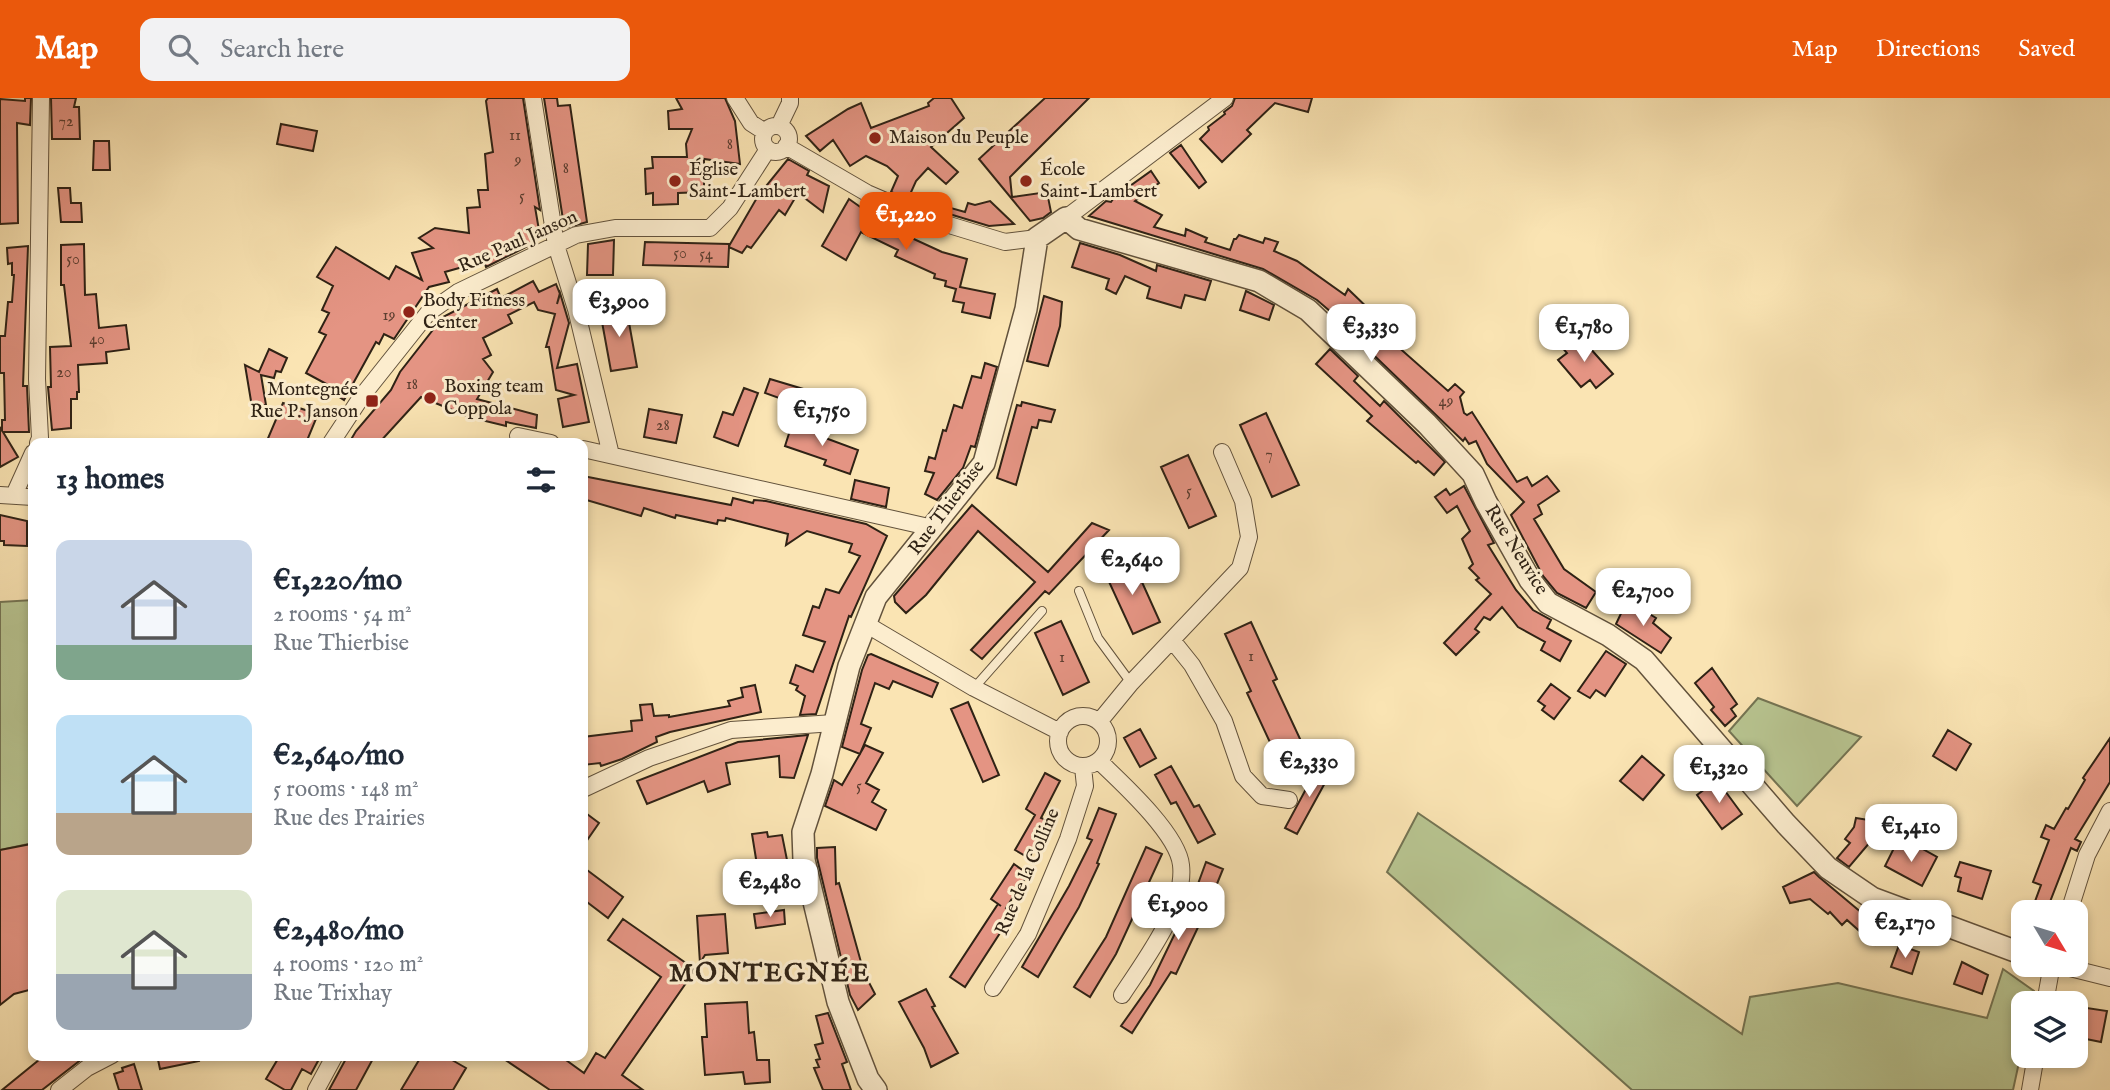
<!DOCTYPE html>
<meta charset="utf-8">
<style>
body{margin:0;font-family:"IM FELL English",serif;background:#f2f2f3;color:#1f2937;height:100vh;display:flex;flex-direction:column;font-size:26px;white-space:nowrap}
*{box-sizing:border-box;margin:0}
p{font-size:23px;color:#747a83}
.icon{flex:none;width:38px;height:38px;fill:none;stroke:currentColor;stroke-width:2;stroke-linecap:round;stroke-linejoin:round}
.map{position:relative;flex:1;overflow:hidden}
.sheet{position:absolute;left:28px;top:340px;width:560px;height:623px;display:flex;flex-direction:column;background:#fff;border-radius:14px;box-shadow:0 4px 10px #0003}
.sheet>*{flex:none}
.needle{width:46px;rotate:128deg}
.tools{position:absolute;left:2011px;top:802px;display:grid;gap:14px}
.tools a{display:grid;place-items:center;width:77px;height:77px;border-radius:14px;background:#fff;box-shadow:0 4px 10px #0003;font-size:35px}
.price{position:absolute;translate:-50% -60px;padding:0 16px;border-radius:14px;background:#fff;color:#222;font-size:23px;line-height:46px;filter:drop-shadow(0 2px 4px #0008)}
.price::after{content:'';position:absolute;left:50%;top:42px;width:21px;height:16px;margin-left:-10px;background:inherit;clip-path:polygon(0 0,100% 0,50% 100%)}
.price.selected{background:#ea580c;color:#fff}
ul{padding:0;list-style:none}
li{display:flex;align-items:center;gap:21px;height:175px;padding:0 28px}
li span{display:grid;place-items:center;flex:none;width:196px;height:140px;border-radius:14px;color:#555}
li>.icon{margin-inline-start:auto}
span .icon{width:84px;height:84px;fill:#fffc;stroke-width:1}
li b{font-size:30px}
h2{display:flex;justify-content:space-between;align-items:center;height:84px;padding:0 28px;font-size:30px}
header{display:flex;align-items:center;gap:42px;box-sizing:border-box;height:98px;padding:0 35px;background:#ea580c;color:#fff}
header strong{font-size:33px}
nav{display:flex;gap:38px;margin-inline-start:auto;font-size:24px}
.search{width:490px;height:63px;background:#f2f2f3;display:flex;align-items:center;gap:18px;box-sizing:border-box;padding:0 24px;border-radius:14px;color:#747a83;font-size:26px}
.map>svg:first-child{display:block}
.green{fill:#b8c591;stroke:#747453;stroke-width:2}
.building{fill:#e49483;stroke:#2f2215;stroke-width:2}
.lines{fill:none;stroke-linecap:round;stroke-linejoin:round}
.service-casing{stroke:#62523c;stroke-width:10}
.minor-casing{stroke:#62523c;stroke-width:18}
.tertiary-casing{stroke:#62523c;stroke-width:24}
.service{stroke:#fcedce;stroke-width:8}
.minor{stroke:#fcedce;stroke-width:16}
.tertiary{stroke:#fcedce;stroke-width:21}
.poi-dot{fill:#8f2418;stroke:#fcedce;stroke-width:2.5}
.labels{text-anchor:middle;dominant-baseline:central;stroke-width:6;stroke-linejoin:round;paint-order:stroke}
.number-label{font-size:16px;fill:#5c3e30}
.poi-label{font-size:19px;fill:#2f2215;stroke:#fcedce;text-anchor:start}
.street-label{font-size:19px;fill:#2f2215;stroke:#fcedce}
.district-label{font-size:26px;font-weight:bold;letter-spacing:2px;fill:#2f2215;stroke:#fcedce}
</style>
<header>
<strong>Map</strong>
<div class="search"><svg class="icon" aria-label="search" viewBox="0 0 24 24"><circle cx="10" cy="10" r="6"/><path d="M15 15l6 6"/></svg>Search here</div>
<nav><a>Map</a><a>Directions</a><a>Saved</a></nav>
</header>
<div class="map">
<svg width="2110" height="992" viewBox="0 0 2110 992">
<rect width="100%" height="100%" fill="#fae4b3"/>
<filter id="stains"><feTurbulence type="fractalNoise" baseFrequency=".00286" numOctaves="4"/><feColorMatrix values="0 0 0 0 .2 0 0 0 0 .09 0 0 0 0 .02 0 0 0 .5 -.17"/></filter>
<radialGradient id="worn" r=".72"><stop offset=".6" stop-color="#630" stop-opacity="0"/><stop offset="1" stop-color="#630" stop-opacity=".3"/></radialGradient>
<!-- green -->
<path class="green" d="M33,502v243l-33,7v-248z
M1758,600l103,39 -64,69 -68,-75z
M1418,715l324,221 8,-37 88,-14 149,35 16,-49 31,22 -2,12h-9v41l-10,46h-381l-245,-218z"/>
<!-- building -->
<path class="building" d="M25,0h6l-1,27 -13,-2 1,100 -18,1v-125l25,2z
M51,0h25l-2,9h5l1,32h-28z
M488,0h35l17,112 -5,-3 5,29 -4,6 -50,25 -2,-6 -39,11 4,10 -20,5 -35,52 -10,-5 -5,10 -3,-2 -32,58 -14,-9 2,-4 -26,-14 20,-38 -7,-3 10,-19 -7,-3 11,-24 -16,-9 19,-30 53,32 7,-13 26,14 -10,-27 21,-5 -14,-10 16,-10 34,5 -2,-25 13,-1 -2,-17h10l-3,-36 8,-2 -7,-51z
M544,0h13l1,8 12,-1 17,117 -21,6 -2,-2z
M676,0h49l10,23 5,43 -36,-5v33l-26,1v11l-25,1v-12l-7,1 -1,-25 8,-1 -1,-11h35l-1,-13 6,-15h-23l-1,-18 14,-2z
M934,0h17l13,20 -33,29 27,25 -12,12 -18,-16 -12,13 -8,18 -17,-7 7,-16 -11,-10 -21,-10 -16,10 -17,-26 -13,11 -14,-15 42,-27 13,-6 10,25 58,-22 -1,-3z
M1045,0h44l-79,79 2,20 35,-5 4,20 -8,6 -13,3 -51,-62z
M1235,0h77l-4,14 -33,-9 -28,27 4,4 -29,28 -22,-23 9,-9 -1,-3 17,-13 -1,-2 8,-6z
M281,26l36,7 -4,20 -36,-7z
M94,43h15l1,29h-17z
M1181,47l25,37 -7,6 -29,-35z
M788,61l21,12 -2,4 22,11 -6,26 -25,-19 -13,22 -6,-5 -28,38 -4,-2 -5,7 -13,-6 -1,20 -85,-2 2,-23 84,2v2l29,-50z
M1151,73l8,12 -24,18 27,14 -8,12 31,9 1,-7 21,9 -2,4 25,8 4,-11h2l3,-4 24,8 2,-5 13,4 -4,9 23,10 48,34 3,-6 30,29 4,-3 22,22 -8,8 52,46 7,-7 9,8 -4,5 4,16 3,2 5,-3 45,70 10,-5 5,9 15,-10 12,15 -21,14 4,9 -8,5 30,50 32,23 -10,16 -29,-15 -14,-17 -32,-61 13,-13 -37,-38 -11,-23 -7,3 -4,-6 -2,3 -105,-101 2,-3 -43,-37 -54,-31 -174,-53 17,-15 5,1 7,-10 2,1z
M58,90h12l1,15h10l1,19h-21z
M849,101l17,12 5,-5 27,12 11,7 -4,10 37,17 25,7 -7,28 35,7 -5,24 -28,-6 2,-9 -11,-2 3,-12 -11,-3 1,-5 -12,-3 1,-4 -40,-18 3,-6 -37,-18 -15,28 -24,-14z
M990,103l24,23 -25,2 -43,-13 5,-5 14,4 3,-9 7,2z
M614,142l-1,35h-26l1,-31z
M1080,145l40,12 36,16 1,-6 54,16 -6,19 -20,-5 -4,13 -34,-10 3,-11 -25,-11 -9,18 -10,-5 3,-10 -37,-12z
M84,146l1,51 11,-1 3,34 27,-3 3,24 -23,3 1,11 -29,2 1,27h-2v7h-6v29l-19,2 -4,-43h3l-1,-40 21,-1 -7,-61h-3v-40z
M28,148l-5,140h4l2,46h-26l15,25 -18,10v-40l2,4v-11h3l-1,-47h-4v-37h5l3,-34h4l2,-27h-2v-12l-4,1 -1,-16z
M533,183l6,11 17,-8 4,10 -3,10 3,-11 9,30 -12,45 20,-4 12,58 -26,5 -5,-28 16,-4 -18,-5 -7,-43h-3l9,-33 -17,-4 -4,-8 -26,13 4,8 -29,15 8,17 -8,4 10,13 -16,27 60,16 -1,13 -30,-6v4l-37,-9 -48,-20 -42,46h-30l7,-12 35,-41 9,-18 43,-55 54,-28 4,9z
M1246,193l28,14 -5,15 -29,-10z
M1044,198l18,6 -2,24 -12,40 -21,-5z
M626,208l11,61 -26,4 -11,-60z
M1570,239l5,6 6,-5 32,36 -17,14 -6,-8 -9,7 -23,-27 9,-7 -7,-8z
M269,251l18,9 -6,14 -5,-1 -2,7 -13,-3 5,30 -14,2 -7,-42 14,7z
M1330,251l28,27 -4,5 26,25 4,-5 61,61 -11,13 -16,-14 -2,2 -49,-42 5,-5 -56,-52z
M985,265l12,4 -22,80 -4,-1 -8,22 -26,32 -12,-6 9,-21 -9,-2 4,-14 6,2 8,-29 3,1 8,-26 8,3 10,-32 9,2z
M770,281l40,12 -6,16 -39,-14z
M744,290l14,5 -20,53 -24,-9 9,-25 10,3z
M1022,304l33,8 -4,12 -12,-2 -2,8 -5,-1 -16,58 -19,-7 20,-73 4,1z
M283,305l35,11 -12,29h-40z
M649,311l33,6 -6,28 -32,-6z
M1266,315l33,72 -27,12 -32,-72z
M793,323l27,15 38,14 -8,24 -26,-9 2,-5 -41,-14z
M1188,357l28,61 -27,12 -28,-61z
M583,378l148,29 2,-7 20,5 1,-3 12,1 100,23 21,12 -36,81 -2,-1 -33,98 -16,1 5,-19 -9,-6 2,-4 -8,-3 6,-18 17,7 12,-30 -22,-7 10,-29 6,2 7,-19 13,4 21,-37 -11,-4 3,-8 -45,-13 -21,14 2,-11 -62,-16 -1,3 -7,-1 -1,4 -41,-9 -1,3 -31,-10 -3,8 -58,-17z
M855,382l34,8 -3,19 -35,-8z
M1464,388l30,57 -6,2 28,45 17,20 18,10 -4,8 24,13 -11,20 -19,-11 4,-8 -27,-15 -16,-20 -12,13 -6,-3 -9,12 4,3 -23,23 -12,-12 47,-49 -15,-14 3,-2 -10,-10 4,-4 -11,-25 8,-8 -13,-25 -10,7 -12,-16 11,-8 4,6z
M972,407l76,67 44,-49 17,7 -60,64 -4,-3 -63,68 -11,-9 64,-68 -57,-51 -52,64 -20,18 -11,-11 -1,-6z
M0,417l27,6v25l-23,-1v-4h-4z
M1132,462l28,62 -27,12 -28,-61z
M1625,507l10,5 3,-3 18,11 -3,5 18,15 -10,15 -45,-29z
M1061,523l28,61 -26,13 -28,-62z
M1251,524l26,57 -4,2 28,60 -26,12 -28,-60 4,-2 -26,-57z
M1606,553l20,13 -21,32 -9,-6 -6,8 -12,-7z
M871,556l67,29 -6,14 -39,-16 -4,8 -14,-6 -14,41 10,4 -11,26 -18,-7 20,-77 6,-15z
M1712,570l25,36 -6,5 5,7 -11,10 -14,-16 3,-3 -19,-24z
M1551,586l19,14 -16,21 -12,-9 3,-4 -7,-5z
M755,587l6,27 -91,20 -14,5 1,5 -35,17 -21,7 -1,-3 -17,2v-28l49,-6 -1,-10 11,-1 -2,-15 12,-1 2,12 15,-1v2l61,-11 -2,-5 15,-4 -2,-9z
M968,604l31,73 -16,7 -32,-73z
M1140,631l16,29 -16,9 -16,-29z
M1948,632l23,14 -15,26 -23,-14z
M808,637l-14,43 -14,-1 -1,-21 -53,7 4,21 -22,8 -4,-11 -57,23 -10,-23 101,-39z
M2110,640v44l-33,54 -2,3 6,3 -4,9 -6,-3 -25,64h-15l10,-27 -8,-3 16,-42 -8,-3 5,-12 8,4 12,-21 2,1 17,-29 -2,-2z
M865,647l18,8 -17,30 13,7 -7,12 14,8 -10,20 -51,-24 9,-26 8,5z
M1642,658l22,19 -21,25 -23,-19z
M1320,665l12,7 -35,64 -12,-6z
M1171,668l23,41 5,-2 16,29 -17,9 -22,-41 -5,2 -16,-29z
M1045,675l15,8 -19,37 8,3 -20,37 -14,-8 20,-35 -9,-6z
M1717,682l25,34 -20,15 -25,-34z
M1099,710l17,6 -19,49 2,1 -20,43 -41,70 -16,-10 47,-81 23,-46 -5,-2z
M583,713l16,12 -16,23z
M1856,720l19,3 -4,20 -22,26 -12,-9 13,-15 -5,-4 9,-12z
M767,734l1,5 14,-2 5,25 -30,5 -5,-31z
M31,746l2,13v132l-19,5 -14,11v-155z
M1896,746l19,9 4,-6 18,10 -15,29 -37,-20z
M835,749l1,37 3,-1 25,90 11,21 -17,16 -8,-15 -33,-137v-10z
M1146,749l16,7 -46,100 -26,43 -16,-10 32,-50z
M1206,764l17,7 -15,37 -32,68 -5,-2 -39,61 -11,-7 29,-41 45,-93z
M1960,764l31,9 -9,28 -24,-8 3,-13 -6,-2z
M1014,766l14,10 -22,34 7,5 -48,74 -15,-10 48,-73 3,2 -10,-7z
M583,769l40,30 -15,21 -25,-19z
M1814,774l5,5 68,57 -12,11 -28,-25 -5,5 -12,-13 -2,2 -18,-15 -20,4 -7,-16z
M784,812l1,14 -29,4 -2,-14z
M725,816l3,39 -23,2 -5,8 -3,-47z
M623,821l70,49v5l-71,102 21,15h-93l-52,-35h61l25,18 12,-20 9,5 56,-81 -53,-37z
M1899,847l20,7 -7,22 -21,-7z
M1962,864l26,13 -6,19 -28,-10z
M926,891l9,17 -3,1 26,46 -27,14 -7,-19 -25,-46z
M747,904l2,31 5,-1 3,28h12l1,22 -25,2 -2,-12 -38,3 -3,-38h5l-2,-33z
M2080,909l27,4 -6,31 -25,-5v-20h2z
M828,915l19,49 -5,2 9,26h-28l-9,-22 5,-1 -3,-7 4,-1 -5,-14 8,-2 -7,-27z
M45,957h42l-45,35h-40z
M157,957h41l1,6 -39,8z
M276,957h34l8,6 -7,13 -9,-5 -11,21h-6l-19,-11 13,-22z
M348,957h27l-19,35h-27z
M422,957h33l-3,5 14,8 -13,22h-52z
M134,966l8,26h-23l-5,-16 9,-3 -1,-3z"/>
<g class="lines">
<defs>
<path id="service" d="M1079,493l19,47 33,45
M974,590l68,-77"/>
<path id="minor" d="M533,0l23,147 20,64 35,146
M735,0l16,25 14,9
M779,28l11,-23v-5
M763 41a13 13 0 1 1 26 0a13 13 0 1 1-26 0Z
M786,48l81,47 56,24 82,25 32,-4
M1066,120l159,-120
M518,338l33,7
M38,345l2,-5 -3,-59 4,-281
M331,345l31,-47 66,-83 30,-21 118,-57 39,-7h95l20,-20 38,-59
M583,351l350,79
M0,397l33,2
M14,397l19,-42
M864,525l110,65 86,44
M1172,542l20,25 32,56 19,55 19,20 27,4
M1058 643a25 25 0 1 1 50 0a25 25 0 1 1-50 0Z
M1099,624l32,-39 109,-115 9,-31 -6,-36 -21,-49
M1099,663c23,22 79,73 82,104 5,42 -37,96 -59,130
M583,691l66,-31 82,-28 103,-7
M2069,814l18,-57 23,-44
M2054,866l56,14
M993,890l35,-54 40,-95 17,-53 -2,-19
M2045,905l7,-39
M59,992l28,-22 25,-13
M316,992l19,-35
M2030,992l6,-35"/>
<path id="tertiary" d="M876,992l-8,-11 -30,-77 -34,-142 -1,-28 19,-58 27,-108 27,-69 108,-134 42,-154 11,-71 29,-20 13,11 180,52 49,29 119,114 46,50 13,28 44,78 18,23 60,32 36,25 142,164 42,44 44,30 151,56"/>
</defs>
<!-- service casing -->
<use href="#service" class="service-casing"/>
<!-- minor casing -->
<use href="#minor" class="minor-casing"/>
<!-- tertiary casing -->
<use href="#tertiary" class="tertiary-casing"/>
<!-- service -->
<use href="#service" class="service"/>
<!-- minor -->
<use href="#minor" class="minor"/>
<!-- tertiary -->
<use href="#tertiary" class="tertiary"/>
</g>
<!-- markers -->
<g class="poi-dot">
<circle cx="875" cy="40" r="7"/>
<circle cx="675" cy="83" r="7"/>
<circle cx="1026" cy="83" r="7"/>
<circle cx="409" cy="214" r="7"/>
<circle cx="430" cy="300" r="7"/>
<rect x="365" y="296" width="14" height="14" rx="3.5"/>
</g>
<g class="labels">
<!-- number labels -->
<g class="number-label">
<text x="66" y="24">72</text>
<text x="515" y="38">11</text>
<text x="730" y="47">8</text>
<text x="518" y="63">9</text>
<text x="566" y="71">8</text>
<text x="522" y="99">5</text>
<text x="680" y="156">50</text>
<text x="706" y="157">54</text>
<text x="73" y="162">50</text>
<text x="389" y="218">19</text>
<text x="97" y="242">40</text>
<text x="64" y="275">20</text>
<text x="412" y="287">18</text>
<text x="1446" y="304">49</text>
<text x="663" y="328">28</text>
<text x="1269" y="357">7</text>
<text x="1189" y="394">5</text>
<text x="1251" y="559">1</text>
<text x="1062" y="560">1</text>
<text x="859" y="689">5</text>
</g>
<!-- poi labels -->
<g class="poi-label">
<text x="889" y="40">Maison du Peuple</text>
<text x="689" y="72">Église<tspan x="689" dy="22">Saint-Lambert</tspan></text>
<text x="1040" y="72">École<tspan x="1040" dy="22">Saint-Lambert</tspan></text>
<text x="423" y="203">Body Fitness<tspan x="423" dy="22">Center</tspan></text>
<text x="444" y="289">Boxing team<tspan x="444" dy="22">Coppola</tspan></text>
<text x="358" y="292" text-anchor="end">Montegnée<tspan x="358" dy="22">Rue P. Janson</tspan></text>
</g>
<!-- street labels -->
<g class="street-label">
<text transform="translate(518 144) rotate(-24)">Rue Paul Janson</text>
<text transform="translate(947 410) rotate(-53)">Rue Thierbise</text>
<text transform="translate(1516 452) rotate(58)">Rue Neuvice</text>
<text transform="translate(1028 774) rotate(-67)">Rue de la Colline</text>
</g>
<!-- district labels -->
<g class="district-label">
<text x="770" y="875">MONTEGNÉE</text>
</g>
</g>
<rect width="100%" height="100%" filter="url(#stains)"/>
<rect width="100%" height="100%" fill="url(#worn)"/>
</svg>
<div class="tools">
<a><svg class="needle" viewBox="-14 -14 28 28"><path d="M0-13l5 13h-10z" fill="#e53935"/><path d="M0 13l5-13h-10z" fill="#747a83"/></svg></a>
<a><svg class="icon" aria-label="layers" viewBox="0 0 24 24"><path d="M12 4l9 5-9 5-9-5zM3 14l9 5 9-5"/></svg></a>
</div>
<b class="price selected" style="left:906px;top:154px">€1,220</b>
<b class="price" style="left:619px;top:241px">€3,900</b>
<b class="price" style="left:1371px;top:266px">€3,330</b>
<b class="price" style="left:1584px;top:266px">€1,780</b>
<b class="price" style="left:822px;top:350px">€1,750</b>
<b class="price" style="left:1132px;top:499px">€2,640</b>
<b class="price" style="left:1643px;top:530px">€2,700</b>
<b class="price" style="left:1309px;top:701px">€2,330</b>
<b class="price" style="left:1719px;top:707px">€1,320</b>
<b class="price" style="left:1911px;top:766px">€1,410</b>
<b class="price" style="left:770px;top:821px">€2,480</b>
<b class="price" style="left:1178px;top:844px">€1,900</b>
<b class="price" style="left:1905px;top:862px">€2,170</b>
<section class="sheet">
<h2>13 homes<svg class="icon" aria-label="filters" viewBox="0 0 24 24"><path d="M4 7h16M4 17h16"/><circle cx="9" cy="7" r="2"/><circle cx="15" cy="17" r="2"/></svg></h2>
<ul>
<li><span style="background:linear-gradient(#c9d6e8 75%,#7fa58c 0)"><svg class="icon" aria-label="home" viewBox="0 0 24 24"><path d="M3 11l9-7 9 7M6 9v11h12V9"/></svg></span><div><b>€1,220/mo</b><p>2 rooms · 54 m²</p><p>Rue Thierbise</p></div></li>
<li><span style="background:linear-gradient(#bfe0f5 70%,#b9a48a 0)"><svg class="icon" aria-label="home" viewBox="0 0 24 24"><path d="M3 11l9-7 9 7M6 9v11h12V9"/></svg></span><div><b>€2,640/mo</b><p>5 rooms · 148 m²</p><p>Rue des Prairies</p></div></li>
<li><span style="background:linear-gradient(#dfe7d0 60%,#9aa5b1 0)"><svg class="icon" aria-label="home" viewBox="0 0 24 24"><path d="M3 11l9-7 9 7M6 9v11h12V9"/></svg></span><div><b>€2,480/mo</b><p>4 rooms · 120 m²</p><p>Rue Trixhay</p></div></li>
</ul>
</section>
</div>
